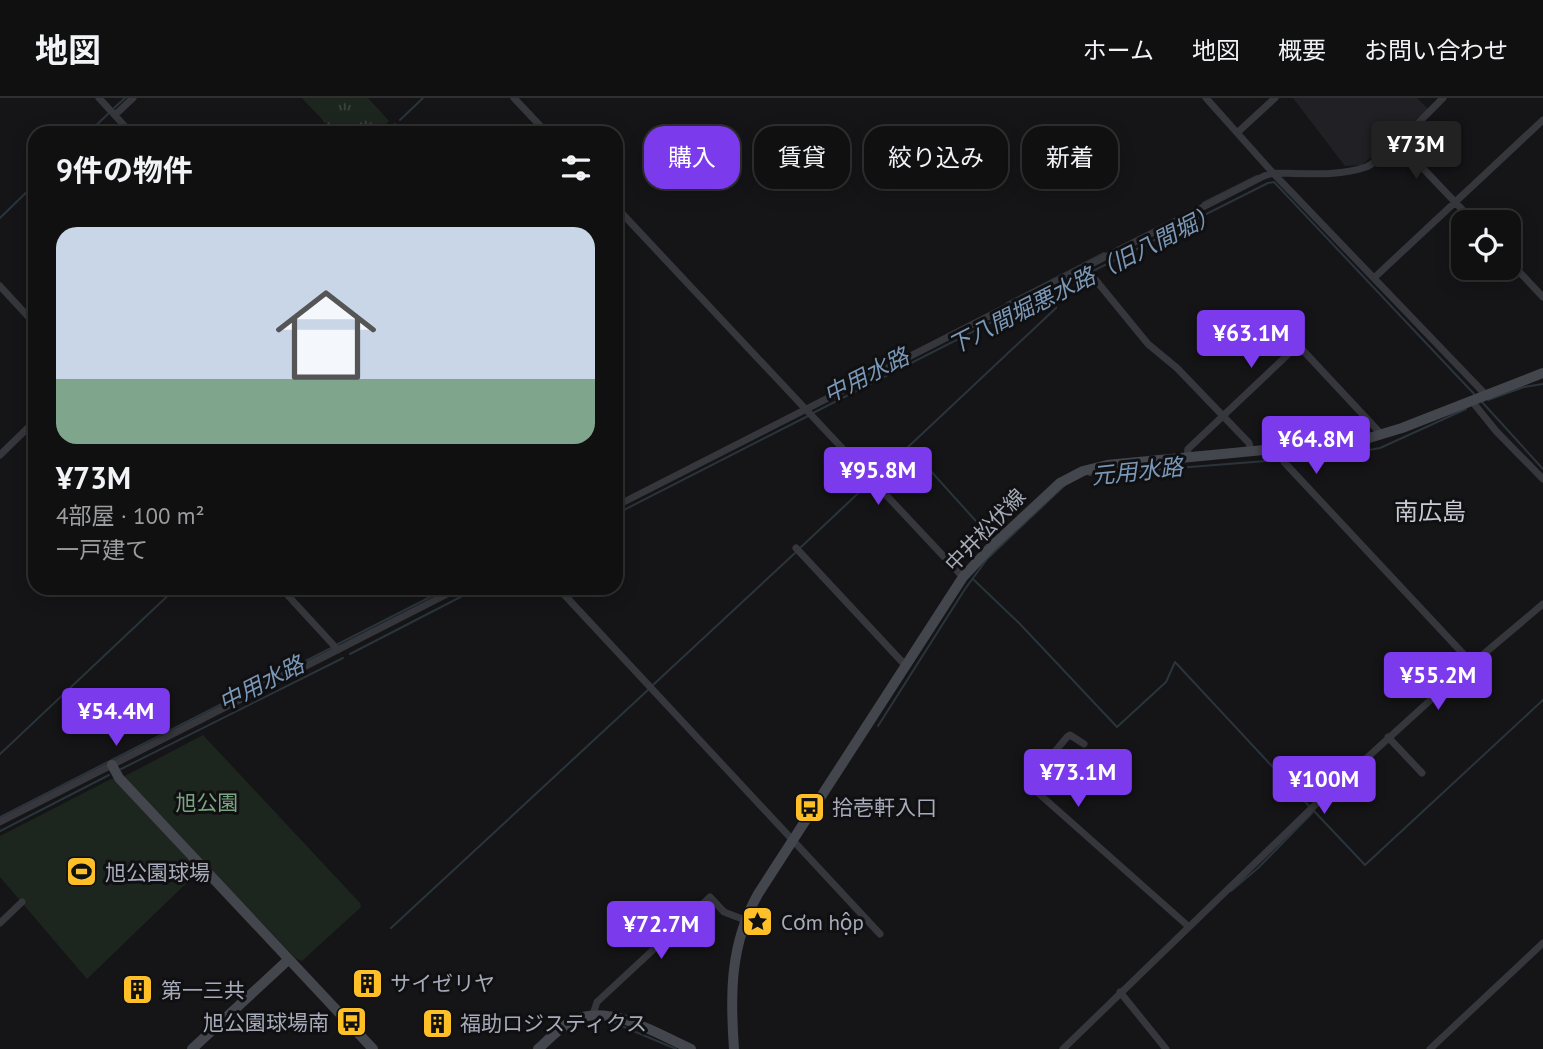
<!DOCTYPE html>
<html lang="ja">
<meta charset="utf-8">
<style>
body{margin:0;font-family:"PT Sans","Noto Sans JP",sans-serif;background:#19191a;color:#f1f3f6;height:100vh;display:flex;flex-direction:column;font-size:26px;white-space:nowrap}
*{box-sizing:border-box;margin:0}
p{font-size:23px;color:#9c9d9f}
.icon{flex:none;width:38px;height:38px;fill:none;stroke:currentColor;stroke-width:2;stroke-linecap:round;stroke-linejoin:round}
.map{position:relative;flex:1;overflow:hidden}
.drawer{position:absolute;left:28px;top:28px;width:595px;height:469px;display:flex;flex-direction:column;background:#101011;border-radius:21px;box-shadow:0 4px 18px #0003,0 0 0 2px #303031}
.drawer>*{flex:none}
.hud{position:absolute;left:644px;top:28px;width:665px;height:63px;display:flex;gap:14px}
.fabs{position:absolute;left:1451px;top:112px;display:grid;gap:14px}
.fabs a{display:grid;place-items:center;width:70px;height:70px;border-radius:14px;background:#101011;box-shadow:0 4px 18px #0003,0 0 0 2px #303031;font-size:35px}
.price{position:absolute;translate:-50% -60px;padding:0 16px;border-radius:7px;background:#7c3aed;color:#fff;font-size:23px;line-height:46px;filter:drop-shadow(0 2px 4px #0008)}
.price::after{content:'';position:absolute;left:50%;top:42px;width:21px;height:16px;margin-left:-10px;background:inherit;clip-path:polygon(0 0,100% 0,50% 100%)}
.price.selected{background:#222;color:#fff}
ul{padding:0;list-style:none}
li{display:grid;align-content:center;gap:14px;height:371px;padding:0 28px}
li+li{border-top:2px solid #303031}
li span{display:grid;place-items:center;height:217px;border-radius:21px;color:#555}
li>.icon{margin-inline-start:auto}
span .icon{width:126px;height:126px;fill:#fffc;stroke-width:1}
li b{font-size:30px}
h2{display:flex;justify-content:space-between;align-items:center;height:84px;padding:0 28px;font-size:30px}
.tag{padding:0 24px;border-radius:21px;background:#101011;box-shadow:0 4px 18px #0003,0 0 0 2px #303031;font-size:24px;line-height:63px}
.tag.selected{background:#7c3aed;color:#fff}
header{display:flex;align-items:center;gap:42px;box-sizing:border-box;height:98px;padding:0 35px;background:#101011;border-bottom:2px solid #303031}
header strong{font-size:33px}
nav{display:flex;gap:38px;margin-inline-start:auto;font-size:24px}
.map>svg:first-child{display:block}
.built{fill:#212125}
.grass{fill:url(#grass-tufts)}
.park{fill:#1d261e}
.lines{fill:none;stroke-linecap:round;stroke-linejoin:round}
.stream{stroke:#2a343c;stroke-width:2}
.street{stroke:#36373d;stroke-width:7}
.secondary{stroke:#44464d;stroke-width:10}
.labels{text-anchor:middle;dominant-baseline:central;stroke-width:6;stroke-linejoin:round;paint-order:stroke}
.street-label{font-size:21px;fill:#a6abb9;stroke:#101012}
.park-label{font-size:21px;fill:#7ba580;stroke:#101012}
.poi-label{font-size:21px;fill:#a6abb9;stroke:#101012;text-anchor:start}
.water-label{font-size:23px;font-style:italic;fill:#7a98b7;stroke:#101012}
.quarter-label{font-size:24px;fill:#c7cad4;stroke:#101012}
</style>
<header>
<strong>地図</strong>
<nav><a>ホーム</a><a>地図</a><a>概要</a><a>お問い合わせ</a></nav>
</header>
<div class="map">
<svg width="1543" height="951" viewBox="0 0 1543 951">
<defs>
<pattern id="grass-tufts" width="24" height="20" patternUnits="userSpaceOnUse" patternTransform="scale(1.75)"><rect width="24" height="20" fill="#1d261e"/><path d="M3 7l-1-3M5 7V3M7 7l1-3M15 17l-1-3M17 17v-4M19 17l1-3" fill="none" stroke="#3b433d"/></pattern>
</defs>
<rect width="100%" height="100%" fill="#151517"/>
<!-- built -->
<path class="built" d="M1293,0h124l11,11 -66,56 -17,1z"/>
<!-- grass -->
<path class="grass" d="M302,0h66l21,23 -12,12h-42z"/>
<!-- park -->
<path class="park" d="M203,637l157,168 1,4 -59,54 -7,-3 -170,-179v-3z
M113,680l86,93 -112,108 -87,-102v-41z"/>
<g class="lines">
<!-- stream -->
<path class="stream" d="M114,10l11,-10
M400,22l23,-22
M88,35l22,-21
M385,35l10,-9
M1203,105l54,-27
M0,120l35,-34
M1091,174l177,-89 6,-1 202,214
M1007,205l97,-50
M1488,302l36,-13 19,-3
M1482,304l61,67
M813,315l273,-139
M910,350l83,92
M1284,361l62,-5 34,-6 86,-39
M1089,377l190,-15
M873,382l183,-172 -1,-7
M616,416l192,-98
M799,451l70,-66
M974,482l46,44 97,103 49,-45 9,-20 134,144
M338,546l110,-56
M350,556l128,-66
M653,587l142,-132
M878,628l87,-137 22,-30 78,-74
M0,656l176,-166
M121,671l222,-111
M1313,712l52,55 178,-165
M0,719l333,-170
M0,733l109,-56
M1231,793l27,-23 54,-55
M391,830l258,-239
M612,924l64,27"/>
<!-- street -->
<path class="street" d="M99,0l32,35
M514,0l33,35
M1206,0l67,75 212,221
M115,17l18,-17
M1238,34l37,-34
M1397,43l77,81
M616,109l347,370
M1508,162l35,37
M1085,169l63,77 29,24 72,75 2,9
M1374,180l169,-158
M0,188l35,38
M1471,302l25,31 47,48
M1280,352l4,12 185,198
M0,357l35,-34
M1187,359l1,-8 110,-104 84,90
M616,408l648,-330 9,-3c30,0 65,4 93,-6 17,-7 62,-54 77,-69
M796,450l109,117
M281,490l57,62
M558,490l322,346
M1473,565l70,-59
M1388,639l34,36
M1084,646l-14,-9 -3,2 -39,47 160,142
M0,724l459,-234
M0,825l22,-21
M1120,894l46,57
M593,916l4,-12 113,-105 14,15 21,8
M1063,951l251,-243 155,-141
M1430,951l113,-106"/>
<!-- secondary -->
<path class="secondary" d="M112,667l7,13 254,271
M192,951l96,-89
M538,951c11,-10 21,-21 34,-28 37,-19 85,13 119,28
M734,951c-4,-55 -4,-105 24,-155l205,-317 27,-29 70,-65 23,-12 24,-6 252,-24 43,-13 141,-55"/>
</g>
<!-- icons -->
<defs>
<symbol id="bus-square" viewBox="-11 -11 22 22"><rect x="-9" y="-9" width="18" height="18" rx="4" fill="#ffbf26" stroke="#101012"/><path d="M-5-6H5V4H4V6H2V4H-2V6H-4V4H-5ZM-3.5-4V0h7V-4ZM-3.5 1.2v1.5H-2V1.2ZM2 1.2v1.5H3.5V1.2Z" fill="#111"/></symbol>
<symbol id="stadium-square" viewBox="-11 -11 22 22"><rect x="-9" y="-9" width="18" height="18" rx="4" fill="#ffbf26" stroke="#101012"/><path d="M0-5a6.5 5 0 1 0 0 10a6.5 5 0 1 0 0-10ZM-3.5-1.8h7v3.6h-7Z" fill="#111"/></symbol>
<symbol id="sight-square" viewBox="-11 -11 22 22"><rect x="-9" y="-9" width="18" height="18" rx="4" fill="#ffbf26" stroke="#101012"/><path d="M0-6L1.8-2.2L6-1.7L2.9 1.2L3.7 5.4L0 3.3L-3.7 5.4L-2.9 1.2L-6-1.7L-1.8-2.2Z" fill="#111"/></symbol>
<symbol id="building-square" viewBox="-11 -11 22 22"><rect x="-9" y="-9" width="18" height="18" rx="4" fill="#ffbf26" stroke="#101012"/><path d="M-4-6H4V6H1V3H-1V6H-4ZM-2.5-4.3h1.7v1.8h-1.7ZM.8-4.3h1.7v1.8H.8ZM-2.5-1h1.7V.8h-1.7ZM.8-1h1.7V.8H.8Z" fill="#111"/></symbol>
</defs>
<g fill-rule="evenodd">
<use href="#bus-square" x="792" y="692" width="35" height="35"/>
<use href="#stadium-square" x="64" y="756" width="35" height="35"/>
<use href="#sight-square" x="740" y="806" width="35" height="35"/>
<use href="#building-square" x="350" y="868" width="35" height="35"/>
<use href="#building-square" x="120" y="874" width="35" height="35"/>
<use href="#bus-square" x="334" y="906" width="35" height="35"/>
<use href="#building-square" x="420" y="908" width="35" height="35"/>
</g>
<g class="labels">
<!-- street labels -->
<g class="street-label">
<text transform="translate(985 432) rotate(-46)">中井松伏線</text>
</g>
<!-- park labels -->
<g class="park-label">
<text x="207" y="704">旭公園</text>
</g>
<!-- poi labels -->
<g class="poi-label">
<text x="832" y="709">拾壱軒入口</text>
<text x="105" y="774">旭公園球場</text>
<text x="781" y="824">Cơm hộp</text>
<text x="390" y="885">サイゼリヤ</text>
<text x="161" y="892">第一三共</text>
<text x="329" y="924" text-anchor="end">旭公園球場南</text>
<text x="460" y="925">福助ロジスティクス</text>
</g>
<!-- water labels -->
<g class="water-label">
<text transform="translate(1083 181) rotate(-27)">下八間堀悪水路（旧八間堀）</text>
<text transform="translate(866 277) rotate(-27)">中用水路</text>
<text transform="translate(1137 373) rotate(-6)">元用水路</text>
<text transform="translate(261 585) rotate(-27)">中用水路</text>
</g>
<!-- quarter labels -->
<g class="quarter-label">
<text x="1430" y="413">南広島</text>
</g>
</g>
</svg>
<div class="fabs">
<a><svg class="icon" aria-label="locate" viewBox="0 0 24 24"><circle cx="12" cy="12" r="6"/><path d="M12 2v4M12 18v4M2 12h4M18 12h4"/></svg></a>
</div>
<b class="price selected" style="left:1416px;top:83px">¥73M</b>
<b class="price" style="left:1251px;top:272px">¥63.1M</b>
<b class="price" style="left:1316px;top:378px">¥64.8M</b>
<b class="price" style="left:878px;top:409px">¥95.8M</b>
<b class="price" style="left:1438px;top:614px">¥55.2M</b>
<b class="price" style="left:116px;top:650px">¥54.4M</b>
<b class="price" style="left:1078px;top:711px">¥73.1M</b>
<b class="price" style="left:1324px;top:718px">¥100M</b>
<b class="price" style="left:661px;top:863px">¥72.7M</b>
<div class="hud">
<a class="tag selected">購入</a>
<a class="tag">賃貸</a>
<a class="tag">絞り込み</a>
<a class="tag">新着</a>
</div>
<section class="drawer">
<h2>9件の物件<svg class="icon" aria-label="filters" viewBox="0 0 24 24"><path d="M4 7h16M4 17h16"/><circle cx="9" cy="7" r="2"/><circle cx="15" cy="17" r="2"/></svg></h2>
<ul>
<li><span style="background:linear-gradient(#c9d6e8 70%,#7fa58c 0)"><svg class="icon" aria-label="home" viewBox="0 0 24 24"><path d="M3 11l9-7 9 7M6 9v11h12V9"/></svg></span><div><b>¥73M</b><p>4部屋 · 100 m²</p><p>一戸建て</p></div></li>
</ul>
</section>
</div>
